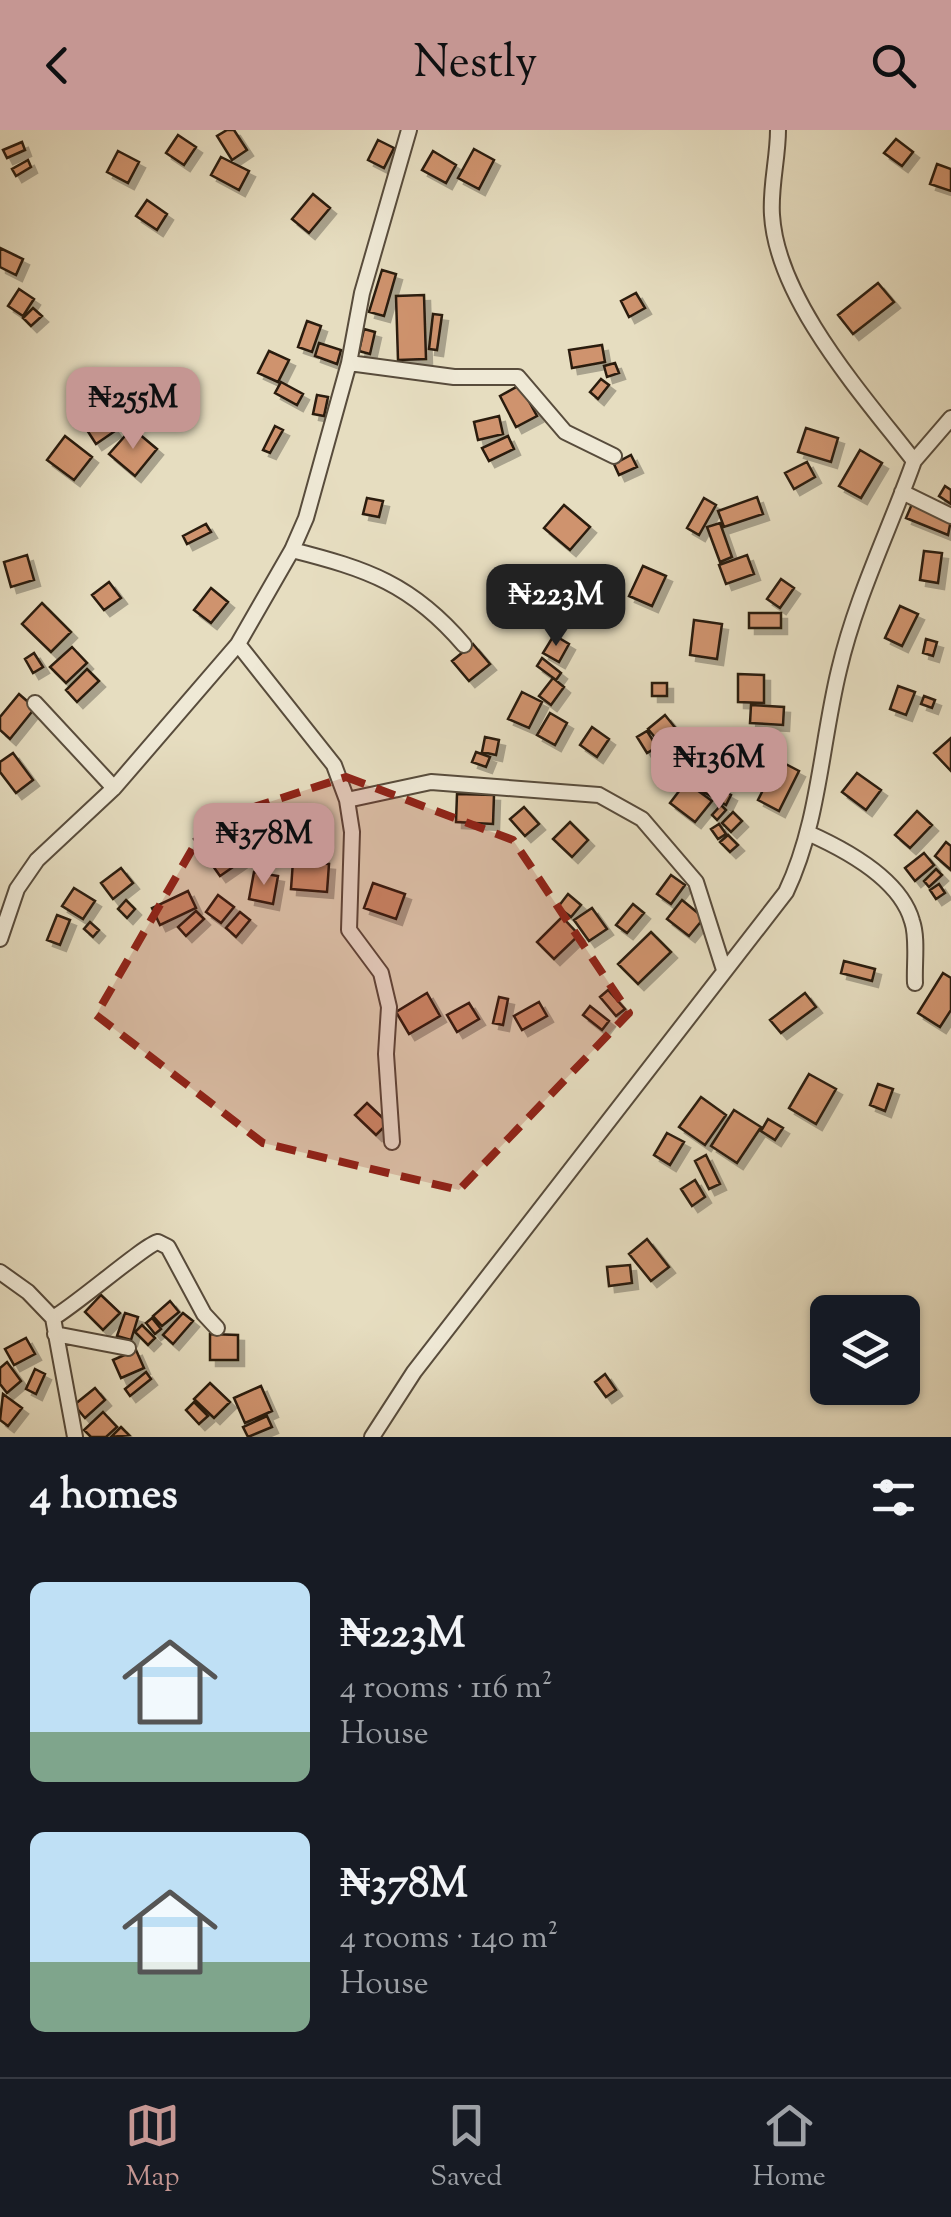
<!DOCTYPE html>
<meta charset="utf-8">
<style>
body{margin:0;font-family:"Sorts Mill Goudy",serif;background:#242831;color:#f1f3f6;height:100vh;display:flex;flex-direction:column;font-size:38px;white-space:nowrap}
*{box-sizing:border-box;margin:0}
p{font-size:32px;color:#9ea1a6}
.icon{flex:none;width:55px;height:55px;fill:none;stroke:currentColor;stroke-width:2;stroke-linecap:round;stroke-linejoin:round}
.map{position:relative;height:1307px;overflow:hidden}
.panel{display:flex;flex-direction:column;background:#171b24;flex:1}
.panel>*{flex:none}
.controls{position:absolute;left:810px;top:1165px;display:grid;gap:20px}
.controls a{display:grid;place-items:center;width:110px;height:110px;border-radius:15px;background:#171b24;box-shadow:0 2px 8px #0004;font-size:50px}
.price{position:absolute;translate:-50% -85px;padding:0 22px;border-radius:20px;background:#c59692;color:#111;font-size:32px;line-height:65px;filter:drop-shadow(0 2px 5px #0008)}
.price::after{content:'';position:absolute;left:50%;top:60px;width:30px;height:22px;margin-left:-15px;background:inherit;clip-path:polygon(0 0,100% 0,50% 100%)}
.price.selected{background:#222;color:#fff}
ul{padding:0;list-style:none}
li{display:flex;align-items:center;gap:30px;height:250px;padding:0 30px}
li span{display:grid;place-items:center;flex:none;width:280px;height:200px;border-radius:15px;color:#555}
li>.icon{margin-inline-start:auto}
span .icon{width:120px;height:120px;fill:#fffc;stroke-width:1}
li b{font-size:42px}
h2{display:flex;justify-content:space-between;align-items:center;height:120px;padding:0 30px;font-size:42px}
header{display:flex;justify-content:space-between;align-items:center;height:130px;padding:0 30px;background:#c59692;color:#111;font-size:45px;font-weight:600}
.menu{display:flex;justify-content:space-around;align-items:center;height:140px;border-top:2px solid #363941;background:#171b24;font-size:28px;color:#9ea1a6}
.menu a{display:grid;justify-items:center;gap:5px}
.menu .selected{color:#c59692}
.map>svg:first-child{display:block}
.building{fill:#cf936e;stroke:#291b10;stroke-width:2.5;filter:url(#shadow)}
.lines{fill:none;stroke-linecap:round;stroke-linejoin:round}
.minor-casing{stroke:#584c3c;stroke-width:18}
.minor{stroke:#efe9d6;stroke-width:14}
.marked{fill:#8f2418;fill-opacity:0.2;stroke:#8f2418;stroke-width:8;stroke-dasharray:20 12;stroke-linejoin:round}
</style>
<header><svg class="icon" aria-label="back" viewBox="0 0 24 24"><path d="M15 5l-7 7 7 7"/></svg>Nestly<svg class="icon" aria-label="search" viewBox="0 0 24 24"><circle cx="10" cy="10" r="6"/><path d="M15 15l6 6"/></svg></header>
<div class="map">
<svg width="951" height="1307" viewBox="0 0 951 1307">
<defs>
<filter id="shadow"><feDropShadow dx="6" dy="6" stdDeviation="0" flood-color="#0004"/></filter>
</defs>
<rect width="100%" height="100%" fill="#e6ddc0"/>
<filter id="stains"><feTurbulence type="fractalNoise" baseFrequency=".002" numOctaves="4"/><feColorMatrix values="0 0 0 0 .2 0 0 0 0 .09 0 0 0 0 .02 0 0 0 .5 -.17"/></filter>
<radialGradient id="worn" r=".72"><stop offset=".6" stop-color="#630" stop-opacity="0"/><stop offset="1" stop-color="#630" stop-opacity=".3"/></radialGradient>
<!-- building -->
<path class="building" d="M227,0h7l13,20 -15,10 -15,-24z
M178,5l18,12 -12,18 -18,-12z
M896,9l17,13 -11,14 -18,-13z
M378,10l16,8 -10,20 -16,-8z
M22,12l3,8 -18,8 -4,-8z
M474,19l20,11 -15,29 -21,-11z
M118,21l21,11 -11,21 -21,-11z
M433,21l23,14 -10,18 -24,-13z
M221,27l28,14 -10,19 -28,-15z
M28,30l3,7 -15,9 -4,-7z
M937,34l14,5v22l-21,-7z
M313,64l17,14 -21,25 -17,-14z
M147,70l20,14 -10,16 -21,-14z
M0,118l23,11 -7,16 -16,-8z
M382,140l14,4 -12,42 -15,-4z
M878,153l16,19 -41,32 -15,-19z
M19,159l15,10 -11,17 -15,-10z
M636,163l9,15 -16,9 -8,-16z
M424,165l2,64 -28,1 -2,-64z
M33,178l9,8 -11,10 -8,-8z
M433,184l9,1 -5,35 -8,-1z
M307,191l14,5 -9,26 -14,-5z
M364,199l11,3 -5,22 -11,-3z
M319,213l22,7 -4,14 -22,-8z
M602,215l3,17 -33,6 -3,-18z
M269,221l20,9 -11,22 -20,-9z
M615,233l4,10 -12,4 -3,-11z
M601,249l8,6 -11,14 -8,-7z
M281,252l22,12 -6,11 -22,-12z
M520,255l17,31 -21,11 -16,-31z
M317,265l11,2 -4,19 -11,-2z
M499,286l4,18 -25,6 -4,-18z
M105,287l10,14 -19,13 -9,-14z
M275,296l8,4 -13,23 -7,-3z
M132,298l25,21 -22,27 -26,-22z
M806,298l32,10 -7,24 -33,-10z
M65,306l27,21 -18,23 -27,-20z
M508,306l6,13 -25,12 -7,-13z
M860,320l22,13 -21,35 -22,-12z
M631,325l6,12 -18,8 -5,-11z
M807,332l8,15 -21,12 -9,-16z
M945,356l6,4v14l-12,-8z
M757,367l6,17 -39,13 -6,-16z
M367,368l16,3 -4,16 -16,-3z
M704,368l12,7 -17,30 -12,-7z
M912,374l39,16 -3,15 -42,-17z
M564,375l26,22 -20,23 -26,-22z
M720,393l12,34 -12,5 -13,-35z
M206,394l5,8 -24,12 -4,-8z
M924,421l18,2 -4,30 -18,-3z
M27,425l7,25 -23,7 -7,-25z
M747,425l7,19 -28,10 -7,-19z
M643,436l23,10 -14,30 -23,-10z
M781,449l13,9 -14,20 -13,-9z
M109,452l12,16 -17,12 -12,-15z
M211,458l17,14 -17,21 -17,-13z
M42,473l29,29 -20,20 -29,-28z
M900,476l18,8 -16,32 -17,-8z
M749,483h32v15h-32z
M694,490l28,4 -5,35 -27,-4z
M554,505l15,9 -10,18 -16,-9z
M926,509l11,3 -4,14 -10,-3z
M473,514l17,20 -21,17 -17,-20z
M72,517l15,16 -21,20 -16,-16z
M34,523l9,14 -10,6 -8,-14z
M542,528l19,15 -5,7 -19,-14z
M87,539l12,12 -22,21 -11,-12z
M738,544l26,1v28l-26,-1z
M553,548l11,9 -13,18 -12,-9z
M652,553h15v13h-15z
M898,556l17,6 -9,23 -16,-6z
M522,562l20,10 -13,26 -21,-9z
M19,564l16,14 -25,31 -10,-9v-13z
M924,566l11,4 -3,8 -11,-4z
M751,575l33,2 -1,18 -33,-2z
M550,583l17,10 -12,22 -18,-10z
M665,585l16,20 -17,13 -16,-19z
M592,597l17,12 -12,18 -17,-12z
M647,601l10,16 -10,6 -10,-16z
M485,607l14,3 -3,15 -14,-3z
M951,608v33l-17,-18z
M746,616l11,14 -16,12 -10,-15z
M476,622l14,5 -4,10 -14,-5z
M13,623l20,27 -17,13 -16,-21v-10z
M778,630l21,11 -20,40 -21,-11z
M857,643l24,17 -15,20 -24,-18z
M686,652l26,19 -17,21 -25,-19z
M707,652l24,13 -5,10 -24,-14z
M457,664l37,1 -1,29 -37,-2z
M721,675l5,5 -9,10 -5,-5z
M524,677l15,17 -14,12 -15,-17z
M917,681l15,14 -22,23 -15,-13z
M733,682l9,9 -11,11 -9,-9z
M223,688l26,38 -29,20 -26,-37z
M570,692l18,18 -16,17 -19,-18z
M719,694l7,10 -8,5 -7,-10z
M728,705l10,10 -8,7 -10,-10z
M946,712l5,4v24l-16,-14z
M924,723l10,12 -19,16 -10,-13z
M293,731l36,3 -2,28 -36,-3z
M121,738l12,15 -20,16 -12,-16z
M936,739l6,6 -13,12 -5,-6z
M254,742l24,4 -5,28 -24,-5z
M671,745l14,10 -14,19 -14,-10z
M373,753l32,11 -9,25 -32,-11z
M939,754l6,9 -9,6 -6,-9z
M74,758l21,13 -12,18 -21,-13z
M188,761l8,17 -36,17 -8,-17z
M568,764l13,11 -10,12 -13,-10z
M218,765l16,12 -13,16 -15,-11z
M126,770l9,9 -8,9 -9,-9z
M682,770l22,18 -15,18 -22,-17z
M633,774l11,9 -17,20 -11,-8z
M592,778l15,21 -18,12 -15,-21z
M196,781l8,8 -18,17 -8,-9z
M240,782l10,8 -14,17 -10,-9z
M57,785l13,5 -10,25 -13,-5z
M562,787l17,18 -25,24 -17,-17z
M90,792l9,8 -6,7 -9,-8z
M651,802l20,20 -33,32 -20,-20z
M844,831l31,8 -3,12 -31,-8z
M943,843l8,5v32l-11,17 -22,-14z
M608,860l17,19 -9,7 -16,-19z
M427,863l13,23 -31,18 -13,-22z
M805,863l11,14 -35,26 -11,-13z
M499,867l9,2 -5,26 -10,-2z
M539,872l8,14 -25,14 -8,-14z
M469,873l10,16 -22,13 -10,-17z
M590,876l19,15 -7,9 -19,-15z
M809,944l27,15 -20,35 -27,-16z
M878,954l15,5 -8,22 -15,-6z
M701,967l25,18 -21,30 -26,-18z
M367,973l21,20 -12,12 -21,-20z
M734,980l27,17 -24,36 -26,-17z
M768,989l15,9 -8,12 -14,-9z
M667,1003l17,9 -14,23 -16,-10z
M706,1025l14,29 -11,5 -14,-28z
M695,1050l10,17 -13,9 -11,-17z
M647,1109l22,28 -18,14 -22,-27z
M630,1135l2,18 -23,3 -2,-19z
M101,1165l19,18 -17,17 -18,-18z
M170,1171l9,11 -17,14 -9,-10z
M125,1183l13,4 -7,23 -14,-4z
M183,1183l10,8 -20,23 -10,-9z
M152,1188l9,11 -6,5 -9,-11z
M142,1195l13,13 -7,7 -13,-13z
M210,1204l28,1v25h-28z
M26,1208l9,16 -21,11 -9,-16z
M136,1220l8,18 -23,10 -8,-18z
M7,1232l14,19 -14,12 -7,-9v-16z
M35,1239l10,5 -9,20 -10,-5z
M146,1242l5,7 -21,17 -5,-7z
M605,1244l11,16 -10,7 -11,-15z
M210,1253l20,19 -16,16 -20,-19z
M261,1256l11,25 -27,12 -11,-25z
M95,1258l10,12 -20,18 -11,-13z
M3,1264l19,14 -14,18 -8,-6z
M194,1272l14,14 -9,8 -13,-14z
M103,1282l14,15 -11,10h-15l-7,-7z
M267,1286l5,11 -24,10 -5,-10z
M121,1297l8,8 -18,2z"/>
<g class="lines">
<defs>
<path id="minor" d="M349,233l105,14h64l47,55 49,24
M914,331l37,-43
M902,362l49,24
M292,420c75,19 120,34 172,95
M238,514l96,121 13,35 5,32 -3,98 32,43 8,34 -3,47 6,88
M35,573l79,85
M347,670l84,-18 168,13 43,24 54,63 28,88
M808,703c36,16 92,45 104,88 6,17 2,43 3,62
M0,809l17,-50 20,-29 77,-72 124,-144 54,-94 14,-32 43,-155 13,-70 47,-163
M0,1142l28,20 25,26 22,119
M53,1188c23,-13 93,-74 105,-76l10,5 36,67 13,14
M55,1204l73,14
M372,1307l42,-65 372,-480c33,-69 35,-148 53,-222 17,-73 50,-139 75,-209 -51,-66 -137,-161 -142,-246 -2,-28 6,-57 6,-85"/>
</defs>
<!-- minor casing -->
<use href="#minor" class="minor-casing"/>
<!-- minor -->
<use href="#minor" class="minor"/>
</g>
<!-- marked area -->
<path class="marked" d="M346,647l167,63 116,173 -170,177 -196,-47 -167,-128 112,-193z"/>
<rect width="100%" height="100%" filter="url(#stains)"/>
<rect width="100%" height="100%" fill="url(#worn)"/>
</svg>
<div class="controls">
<a><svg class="icon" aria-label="layers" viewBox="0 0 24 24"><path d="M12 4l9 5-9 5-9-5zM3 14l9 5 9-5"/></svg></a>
</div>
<b class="price" style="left:133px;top:322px">₦255M</b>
<b class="price selected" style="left:556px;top:519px">₦223M</b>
<b class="price" style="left:719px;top:682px">₦136M</b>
<b class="price" style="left:264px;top:758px">₦378M</b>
</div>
<section class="panel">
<h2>4 homes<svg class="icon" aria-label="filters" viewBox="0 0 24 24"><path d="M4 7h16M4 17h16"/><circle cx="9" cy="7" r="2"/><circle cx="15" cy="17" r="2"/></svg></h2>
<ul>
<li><span style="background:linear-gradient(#bfe0f5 75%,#7fa58c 0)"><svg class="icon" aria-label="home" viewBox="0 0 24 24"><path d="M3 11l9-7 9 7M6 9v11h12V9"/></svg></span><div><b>₦223M</b><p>4 rooms · 116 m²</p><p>House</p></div></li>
<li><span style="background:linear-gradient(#bfe0f5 65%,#7fa58c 0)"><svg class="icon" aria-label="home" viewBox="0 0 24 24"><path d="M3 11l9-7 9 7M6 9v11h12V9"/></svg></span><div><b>₦378M</b><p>4 rooms · 140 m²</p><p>House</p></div></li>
</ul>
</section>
<nav class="menu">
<a class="selected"><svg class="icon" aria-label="map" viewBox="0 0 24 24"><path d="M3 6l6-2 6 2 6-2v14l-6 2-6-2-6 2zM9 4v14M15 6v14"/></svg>Map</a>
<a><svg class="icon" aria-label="saved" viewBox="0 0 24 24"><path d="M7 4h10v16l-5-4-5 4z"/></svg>Saved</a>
<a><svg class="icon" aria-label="home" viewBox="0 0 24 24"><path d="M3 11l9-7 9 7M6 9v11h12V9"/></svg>Home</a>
</nav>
